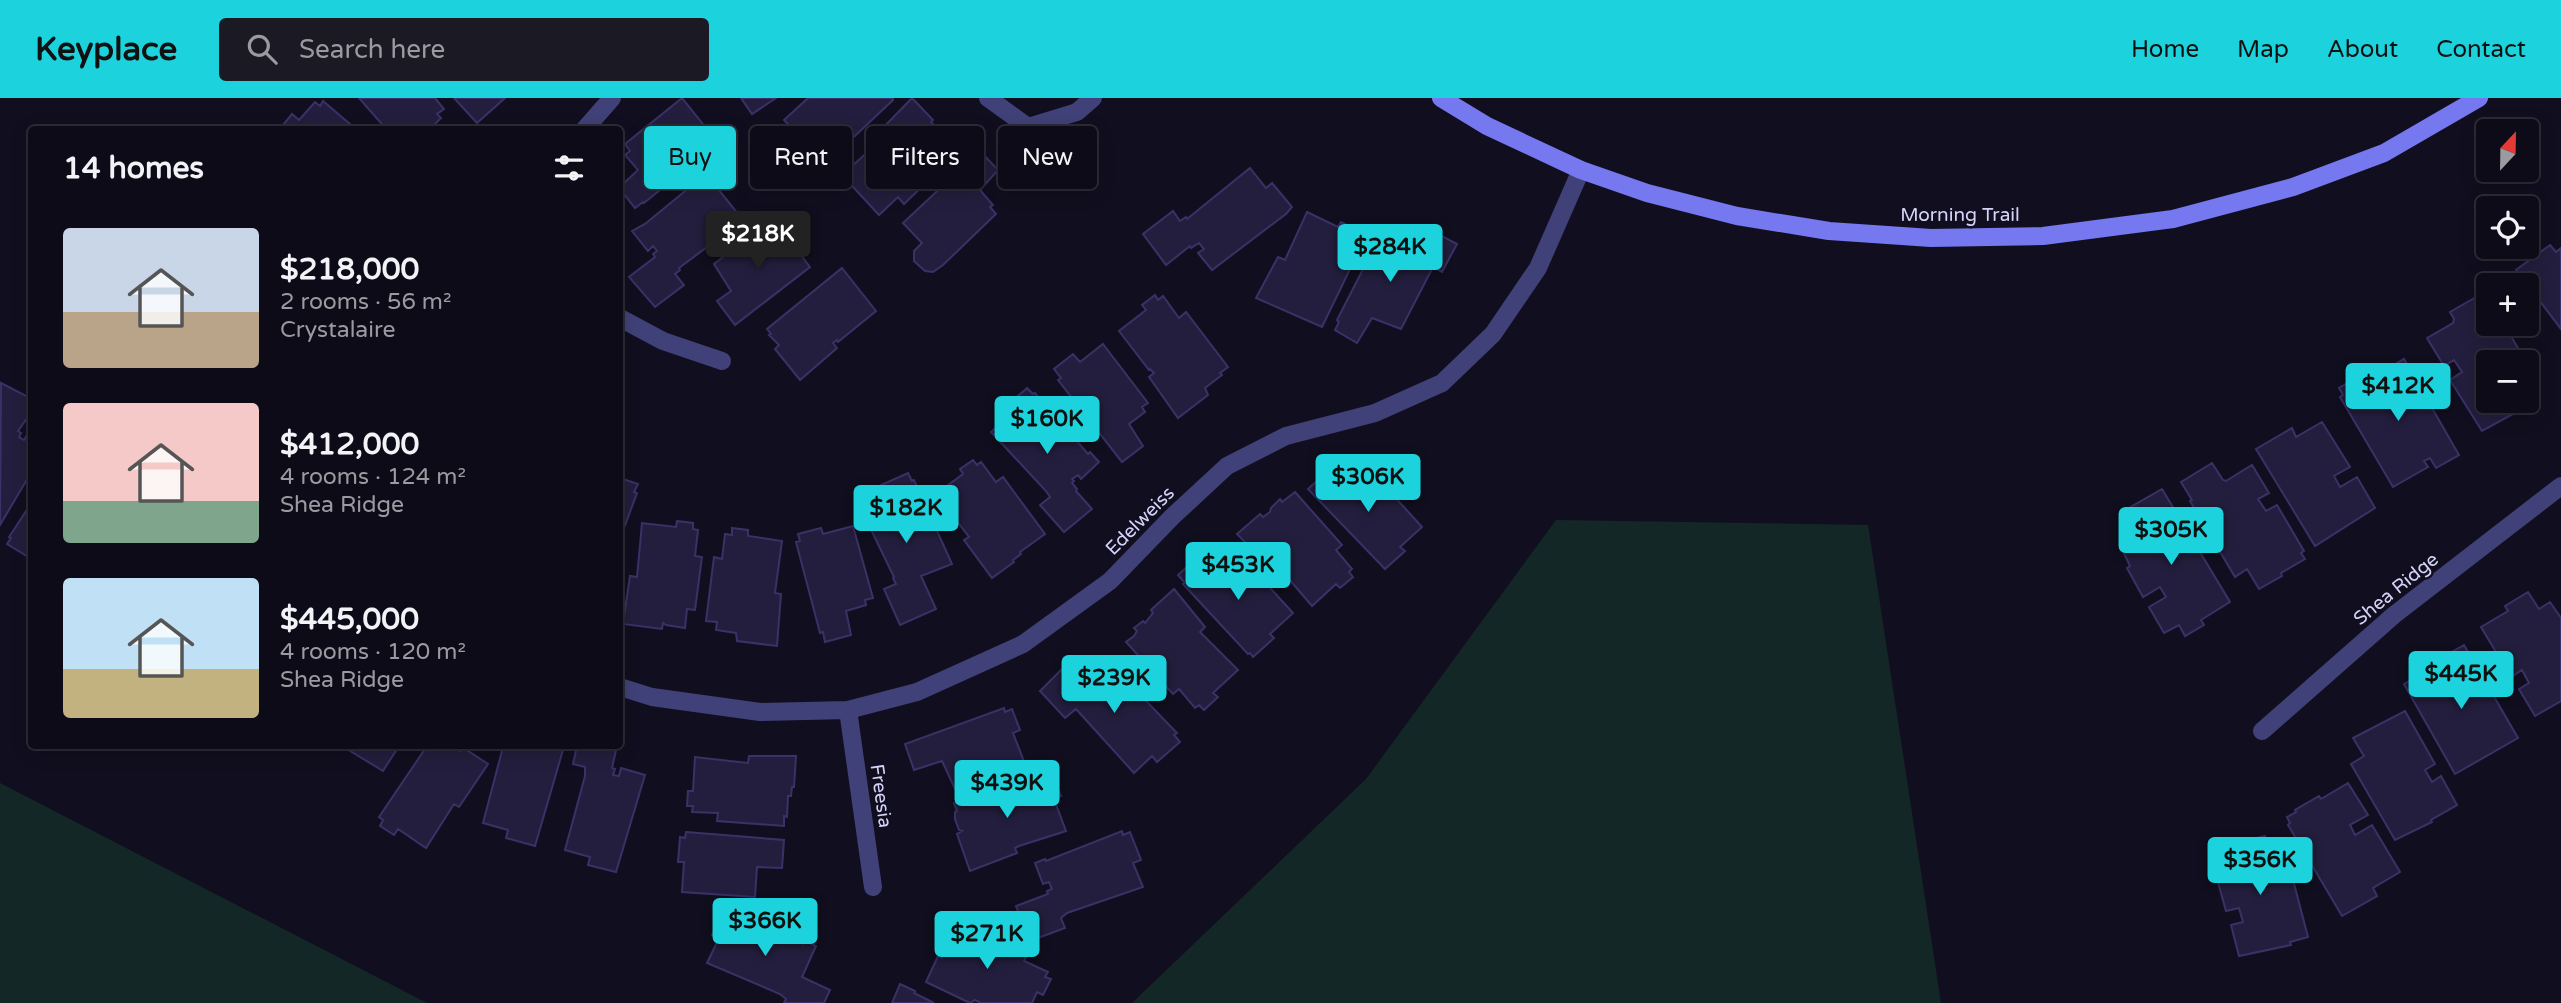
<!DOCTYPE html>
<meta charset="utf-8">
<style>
body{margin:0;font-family:"Varela Round",sans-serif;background:#1b1924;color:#f1f3f6;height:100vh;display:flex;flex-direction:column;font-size:26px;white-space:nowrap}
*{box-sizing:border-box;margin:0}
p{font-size:23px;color:#9a9ba1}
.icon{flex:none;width:38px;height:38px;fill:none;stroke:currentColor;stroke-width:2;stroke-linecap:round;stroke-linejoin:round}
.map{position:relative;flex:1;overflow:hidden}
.details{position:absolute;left:28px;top:28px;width:595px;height:623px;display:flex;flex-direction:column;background:#0d0b17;border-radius:7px;box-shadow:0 4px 18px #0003,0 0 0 2px #2d2b36}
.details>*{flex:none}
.top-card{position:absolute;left:644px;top:28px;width:665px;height:63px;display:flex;gap:14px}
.needle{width:46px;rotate:22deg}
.buttons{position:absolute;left:2476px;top:21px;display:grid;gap:14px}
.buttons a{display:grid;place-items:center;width:63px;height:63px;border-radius:7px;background:#0d0b17;box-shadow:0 4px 18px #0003,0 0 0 2px #2d2b36;font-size:35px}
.price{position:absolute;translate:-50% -60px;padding:0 16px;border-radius:7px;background:#1cd3dd;color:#111;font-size:23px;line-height:46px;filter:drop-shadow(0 2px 4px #0008)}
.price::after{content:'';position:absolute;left:50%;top:42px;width:21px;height:16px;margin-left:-10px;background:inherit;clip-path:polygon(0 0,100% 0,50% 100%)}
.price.active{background:#222;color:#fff}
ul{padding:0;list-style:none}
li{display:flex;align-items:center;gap:21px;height:175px;padding:0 35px}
li span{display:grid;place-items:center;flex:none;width:196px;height:140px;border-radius:7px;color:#555}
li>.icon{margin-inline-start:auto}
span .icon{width:84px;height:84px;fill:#fffc;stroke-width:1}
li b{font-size:30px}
h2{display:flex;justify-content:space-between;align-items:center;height:84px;padding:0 35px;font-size:30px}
.pill{padding:0 24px;border-radius:7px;background:#0d0b17;box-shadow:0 4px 18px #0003,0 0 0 2px #2d2b36;font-size:24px;line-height:63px}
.pill.active{background:#1cd3dd;color:#111}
header{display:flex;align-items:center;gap:42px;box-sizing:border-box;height:98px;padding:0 35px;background:#1cd3dd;color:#111}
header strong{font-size:33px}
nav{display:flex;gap:38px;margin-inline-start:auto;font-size:24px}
.search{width:490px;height:63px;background:#1b1924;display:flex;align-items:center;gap:18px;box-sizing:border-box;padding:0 24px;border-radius:7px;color:#9a9ba1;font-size:26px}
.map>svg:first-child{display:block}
.green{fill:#132826}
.building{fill:#231e3d;stroke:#3a3267;stroke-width:2}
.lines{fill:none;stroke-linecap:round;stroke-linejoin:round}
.lane{stroke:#404178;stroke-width:18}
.street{stroke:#404178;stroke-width:18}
.secondary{stroke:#7578ee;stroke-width:18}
.labels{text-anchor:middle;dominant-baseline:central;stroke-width:5;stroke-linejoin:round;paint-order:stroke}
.street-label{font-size:19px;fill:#d5d3f9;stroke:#110f1f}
</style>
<header>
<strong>Keyplace</strong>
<div class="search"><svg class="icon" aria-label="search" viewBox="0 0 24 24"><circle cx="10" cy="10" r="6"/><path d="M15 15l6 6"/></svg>Search here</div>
<nav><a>Home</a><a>Map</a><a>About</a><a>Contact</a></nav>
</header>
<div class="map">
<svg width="2561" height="905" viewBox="0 0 2561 905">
<rect width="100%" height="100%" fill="#110f1f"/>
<!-- green -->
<path class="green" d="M1556,422l312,5 73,478h-809l234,-224z
M0,685l427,220h-427z"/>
<!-- building -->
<path class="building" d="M359,0h76l9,11 -7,5 4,4 -12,12h-42z
M454,0h51l-28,25z
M682,0l36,45 -74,60 -1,-1 -8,6 -15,-19v-2l18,-17 -13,-15 5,-4 -5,-7z
M741,0h35l-24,16z
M808,0h85v2l-68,64 -41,-44z
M912,0l21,22 -2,2 7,8 -3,3 19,23 -50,48 -6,-7 -19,18 -37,-40 39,-35 -5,-5z
M323,3l34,29h-78l13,-16 7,6 16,-18 5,4z
M980,53l18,19 -18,20 13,15 -3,2 6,7 -53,51 -10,7 -8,-1 -11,-10v-10l8,-8 -19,-20z
M1250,70l16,20 6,-5 20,24 -6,7 -74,56 -14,-17 6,-4 -5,-6 -8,5 -1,-2 -24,19 -23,-31 30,-23 7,10 6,-4 1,2z
M706,76l37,46 -64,48 1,2 -5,4 9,11 -29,22 -26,-30 26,-20 -2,-3 4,-3 -4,-5 -5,5 -16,-20 13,-7z
M1307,114l31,15 3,-5 12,6 -3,6 6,3 -10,22 7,4 -31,64 -66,-29 22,-41 7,3z
M773,121l37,48 -75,58 -18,-24 14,-10 -17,-27z
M1388,135l22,11 -3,6 18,9 13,-25 19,10 -15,28 -9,-5 -32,62 -29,-11 -15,25 -22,-13 4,-8 -2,-2 43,-84 5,3z
M2550,147l6,7 5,-4v81l-45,-59z
M842,170l34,43 -38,31 -1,-2 -4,3 4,5 -37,32 -25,-31 4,-4 -10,-10 2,-1 -4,-5z
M2483,195l5,9v22h16l22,38h-38v39h39v-8l6,10 -51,28 -32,-51 12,-8 -8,-12 -10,6 -17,-28 26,-15 1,-4 -4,-7z
M1155,197l3,5 5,-4 16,22 7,-6 42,55 -8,6 2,2 -17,13 3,7 -30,23 -29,-41 5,-4 -4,-4 -1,1 -30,-39 27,-21 -4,-5z
M1103,246l45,59 -6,4 3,5 -16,12 14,22 -21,16 -64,-82 3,-2 -7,-9 19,-15 7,8z
M2404,261l55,96 -23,13 -6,-10 -6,3 4,6 -35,20 -53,-90 3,-2 -4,-7 25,-14 3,7z
M2527,265l7,15 -7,5z
M1,285l31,16v12l-14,20 3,2 -2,4 5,3 3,-5 5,3v33l-32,54z
M1027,290l6,6 2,-1 53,61 2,-2 9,10 -18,17 -3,-4 -6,4 2,2 -2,2 5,6 -1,2 16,18 -28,23 -24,-27 10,-8 -4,-6 -55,-59 19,-17 -6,-7z
M2322,324l28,45 -16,9 6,11 17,-10 18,31 -60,38 -59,-97 36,-21 4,9z
M973,362l4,5 4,-3 15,20 7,-5 42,57 -25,18 1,2 -8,6 1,2 -22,16 -28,-38 5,-3 -33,-43 27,-20 -3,-5z
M2212,365l11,17 3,1 26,-16 17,28 -11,6 8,12 11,-6 27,46 -3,2 4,6 -24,14 1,3 -23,13 -12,-20 -12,8 -45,-76 2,-1 -11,-18z
M1330,371l17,19 15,-13 4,4 7,-6 49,54 -22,20 5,4 -20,18 -77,-80z
M908,375l4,8 2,-1 38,84 -31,12 15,33 -36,16 -16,-36 12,-5 -3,-6 1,-1 -35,-72 24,-11 -4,-8z
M620,380l18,6 -4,8 3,1 -17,46z
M2162,391l68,113 -29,18 3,5 -19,11 -6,-11 -15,8 -15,-26 17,-10 -6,-10 -17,10 -16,-29 3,-2 -9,-19 21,-12 -13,-27z
M1295,394l47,53 -6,5 16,19 -3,3 4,5 -13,11 -4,-4 -24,22 -35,-41 -5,5 -35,-36 23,-20 3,3 7,-5 1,-4 9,-9 2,3z
M32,404v54l-2,2 -23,-14 4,-6 -2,-1z
M677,423l16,2v6l5,1 -3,26 7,1 -7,53 -8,-1 -2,19 -19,-3 -3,-2 -1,6 -39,-5 7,-48 7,1 5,-54 34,4z
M853,428l20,72 -8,2 1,5 -20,6 5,24 -26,7 -2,-10 -3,1 -24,-91 4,-1 -2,-7 23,-6 2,6z
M732,430l16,2v6l34,5 -7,52 6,1 -4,52 -40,-5 -1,-8 -20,-3 1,-8 -11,-1 8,-64 8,2 3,-25 7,1z
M1199,458l19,21 25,-19 50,55 -23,21 4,4 -21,19 -3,-4 -2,1 -65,-70 2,-1 -7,-8z
M1174,491l31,38 -5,5 38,38 -25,23 5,4 -14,13 -5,-5 -4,3 -16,-19 -6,5 -47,-52 8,-6 3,-5 -3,-3 9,-7 2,2 8,-10 -2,-3z
M2528,494l11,17 11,-7 11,16v83l-26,15 -16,-27 10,-6 -7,-13 -11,7 -30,-50 27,-16 -3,-5z
M2464,547l54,93 -63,36 -51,-90 33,-19 3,6 7,-4 -6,-9z
M1067,566l24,25 2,-2 3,4 5,-5 -4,-4 17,-17 9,10 -1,1 55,57 -3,2 6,7 -23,20 -5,-6 -18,17 -58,-64 -11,9 -25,-27z
M1004,610l1,4 7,-3 8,21 -7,3 12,31 -70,25 -13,-28 -28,9 -9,-26z
M2405,613l30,53 -10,6 7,12 9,-6 16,29 -26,15 1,2 -37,18 -44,-76 13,-8 -11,-18z
M342,648h57l-16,25z
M427,648l22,1 3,-1 8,5 2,-4 26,17 -29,43 -5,-3 -28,44 -28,-19 -4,6 -14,-9 3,-6 -4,-3z
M502,648h30l-1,1 6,2 1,-3h10l15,4 -28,96 -29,-8 2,-8 -25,-7 20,-76z
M577,648h40l-5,22 3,1 -2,6 6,1 2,-8 24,7 -29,97 -28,-7 2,-8 -25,-7 20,-74v-9l-12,-3z
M749,658h47l-2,31h-2l-1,9h-3l-1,21 -3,-1v10l-67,-5 1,-8 -26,-1 1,-6h-6l1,-15h5l2,-34 53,6z
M1046,680l2,6 7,-3 6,15 -7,3 12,32 -47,15 -4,2 2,5 -47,18 -13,-37 5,-3 -3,-1 -4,-11v-7l2,-1 -3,-8 65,-24 3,8z
M2348,685l20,32 -18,10 5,10 17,-10 28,47 -27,16 4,8 -35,20 -54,-91 2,-2 -3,-6 9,-5 -1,-2 24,-14 2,3z
M1122,733l1,4 7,-3 11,28 -8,3 10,24 -76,26 -6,5 4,10 -35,13 -14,-35 32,-12 -1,-3 5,-2 -3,-7 -6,2 -8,-21 10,-4 1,2z
M686,734l98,8 -2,28 -25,-1 -2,30 -73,-5 2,-30h-6l2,-25 5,1z
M2265,738l5,21 16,-4 22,84 -18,5 1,3 -52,11 -8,-31 12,-3 -4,-14 -13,3 -16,-57 31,-7 -1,-5z
M725,810l6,3 1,-3 71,36 2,-3 11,5 -14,31 28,13 -6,13h-40l2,-4 -6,-5 -73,-31 12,-25 -7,-3z
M964,825l64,30 -4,8 24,11 -3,5 6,2 -8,16 -6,-3 -5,11h-51l-6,-3 -5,3 -44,-21 12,-26 4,2 4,-9 2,1z
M900,886l15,7 -1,2 20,10h-42z"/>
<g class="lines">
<!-- lane -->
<path class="lane" d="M620,220l43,23 59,20"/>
<!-- street -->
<path class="street" d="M988,0l40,29 49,-15 16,-14
M584,32l28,-32
M620,589l32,10 108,15 88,-2 69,-18 106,-48 87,-63 62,-64 55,-51 59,-30 89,-23 67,-30 51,-49 45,-66 43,-98
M848,612l25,177
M2262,633l132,-116 167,-129"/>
<!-- secondary -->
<path class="secondary" d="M1441,0l46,28 94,44 66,23 90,23 92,15 102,7 112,-2 130,-17 120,-32 91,-34 95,-55"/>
</g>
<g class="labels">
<!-- street labels -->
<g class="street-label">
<text x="1960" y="117">Morning Trail</text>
<text transform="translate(1140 423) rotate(-45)">Edelweiss</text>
<text transform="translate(2396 491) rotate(-39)">Shea Ridge</text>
<text transform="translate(881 698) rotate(82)">Freesia</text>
</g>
</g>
</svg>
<div class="buttons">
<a><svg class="needle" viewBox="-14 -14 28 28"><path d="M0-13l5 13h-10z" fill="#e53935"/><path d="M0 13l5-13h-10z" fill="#9a9ba1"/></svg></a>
<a><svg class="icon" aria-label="locate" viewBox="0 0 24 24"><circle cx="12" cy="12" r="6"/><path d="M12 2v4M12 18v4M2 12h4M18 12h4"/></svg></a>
<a>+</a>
<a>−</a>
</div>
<b class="price active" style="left:758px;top:173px">$218K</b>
<b class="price" style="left:1390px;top:186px">$284K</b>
<b class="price" style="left:2398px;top:325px">$412K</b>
<b class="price" style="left:1047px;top:358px">$160K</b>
<b class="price" style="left:1368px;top:416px">$306K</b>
<b class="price" style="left:906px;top:447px">$182K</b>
<b class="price" style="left:2171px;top:469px">$305K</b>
<b class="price" style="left:1238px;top:504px">$453K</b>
<b class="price" style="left:2461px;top:613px">$445K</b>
<b class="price" style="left:1114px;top:617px">$239K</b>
<b class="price" style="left:1007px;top:722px">$439K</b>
<b class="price" style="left:2260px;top:799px">$356K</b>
<b class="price" style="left:765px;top:860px">$366K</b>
<b class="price" style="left:987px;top:873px">$271K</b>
<div class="top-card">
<a class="pill active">Buy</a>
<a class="pill">Rent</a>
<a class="pill">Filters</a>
<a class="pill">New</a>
</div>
<section class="details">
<h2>14 homes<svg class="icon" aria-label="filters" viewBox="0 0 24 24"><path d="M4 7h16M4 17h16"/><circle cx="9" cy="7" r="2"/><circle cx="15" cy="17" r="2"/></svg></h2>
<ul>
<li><span style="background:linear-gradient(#c9d6e8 60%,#b9a48a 0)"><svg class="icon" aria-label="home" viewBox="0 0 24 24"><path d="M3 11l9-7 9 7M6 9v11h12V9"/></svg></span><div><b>$218,000</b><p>2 rooms · 56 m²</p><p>Crystalaire</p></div></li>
<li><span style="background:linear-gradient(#f6c9c9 70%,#7fa58c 0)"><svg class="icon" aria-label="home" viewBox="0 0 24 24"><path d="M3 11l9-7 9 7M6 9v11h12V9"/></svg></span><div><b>$412,000</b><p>4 rooms · 124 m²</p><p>Shea Ridge</p></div></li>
<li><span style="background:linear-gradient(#bfe0f5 65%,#c2b280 0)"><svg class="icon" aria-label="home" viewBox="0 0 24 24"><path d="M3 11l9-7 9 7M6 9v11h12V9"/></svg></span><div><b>$445,000</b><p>4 rooms · 120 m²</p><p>Shea Ridge</p></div></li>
</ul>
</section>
</div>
